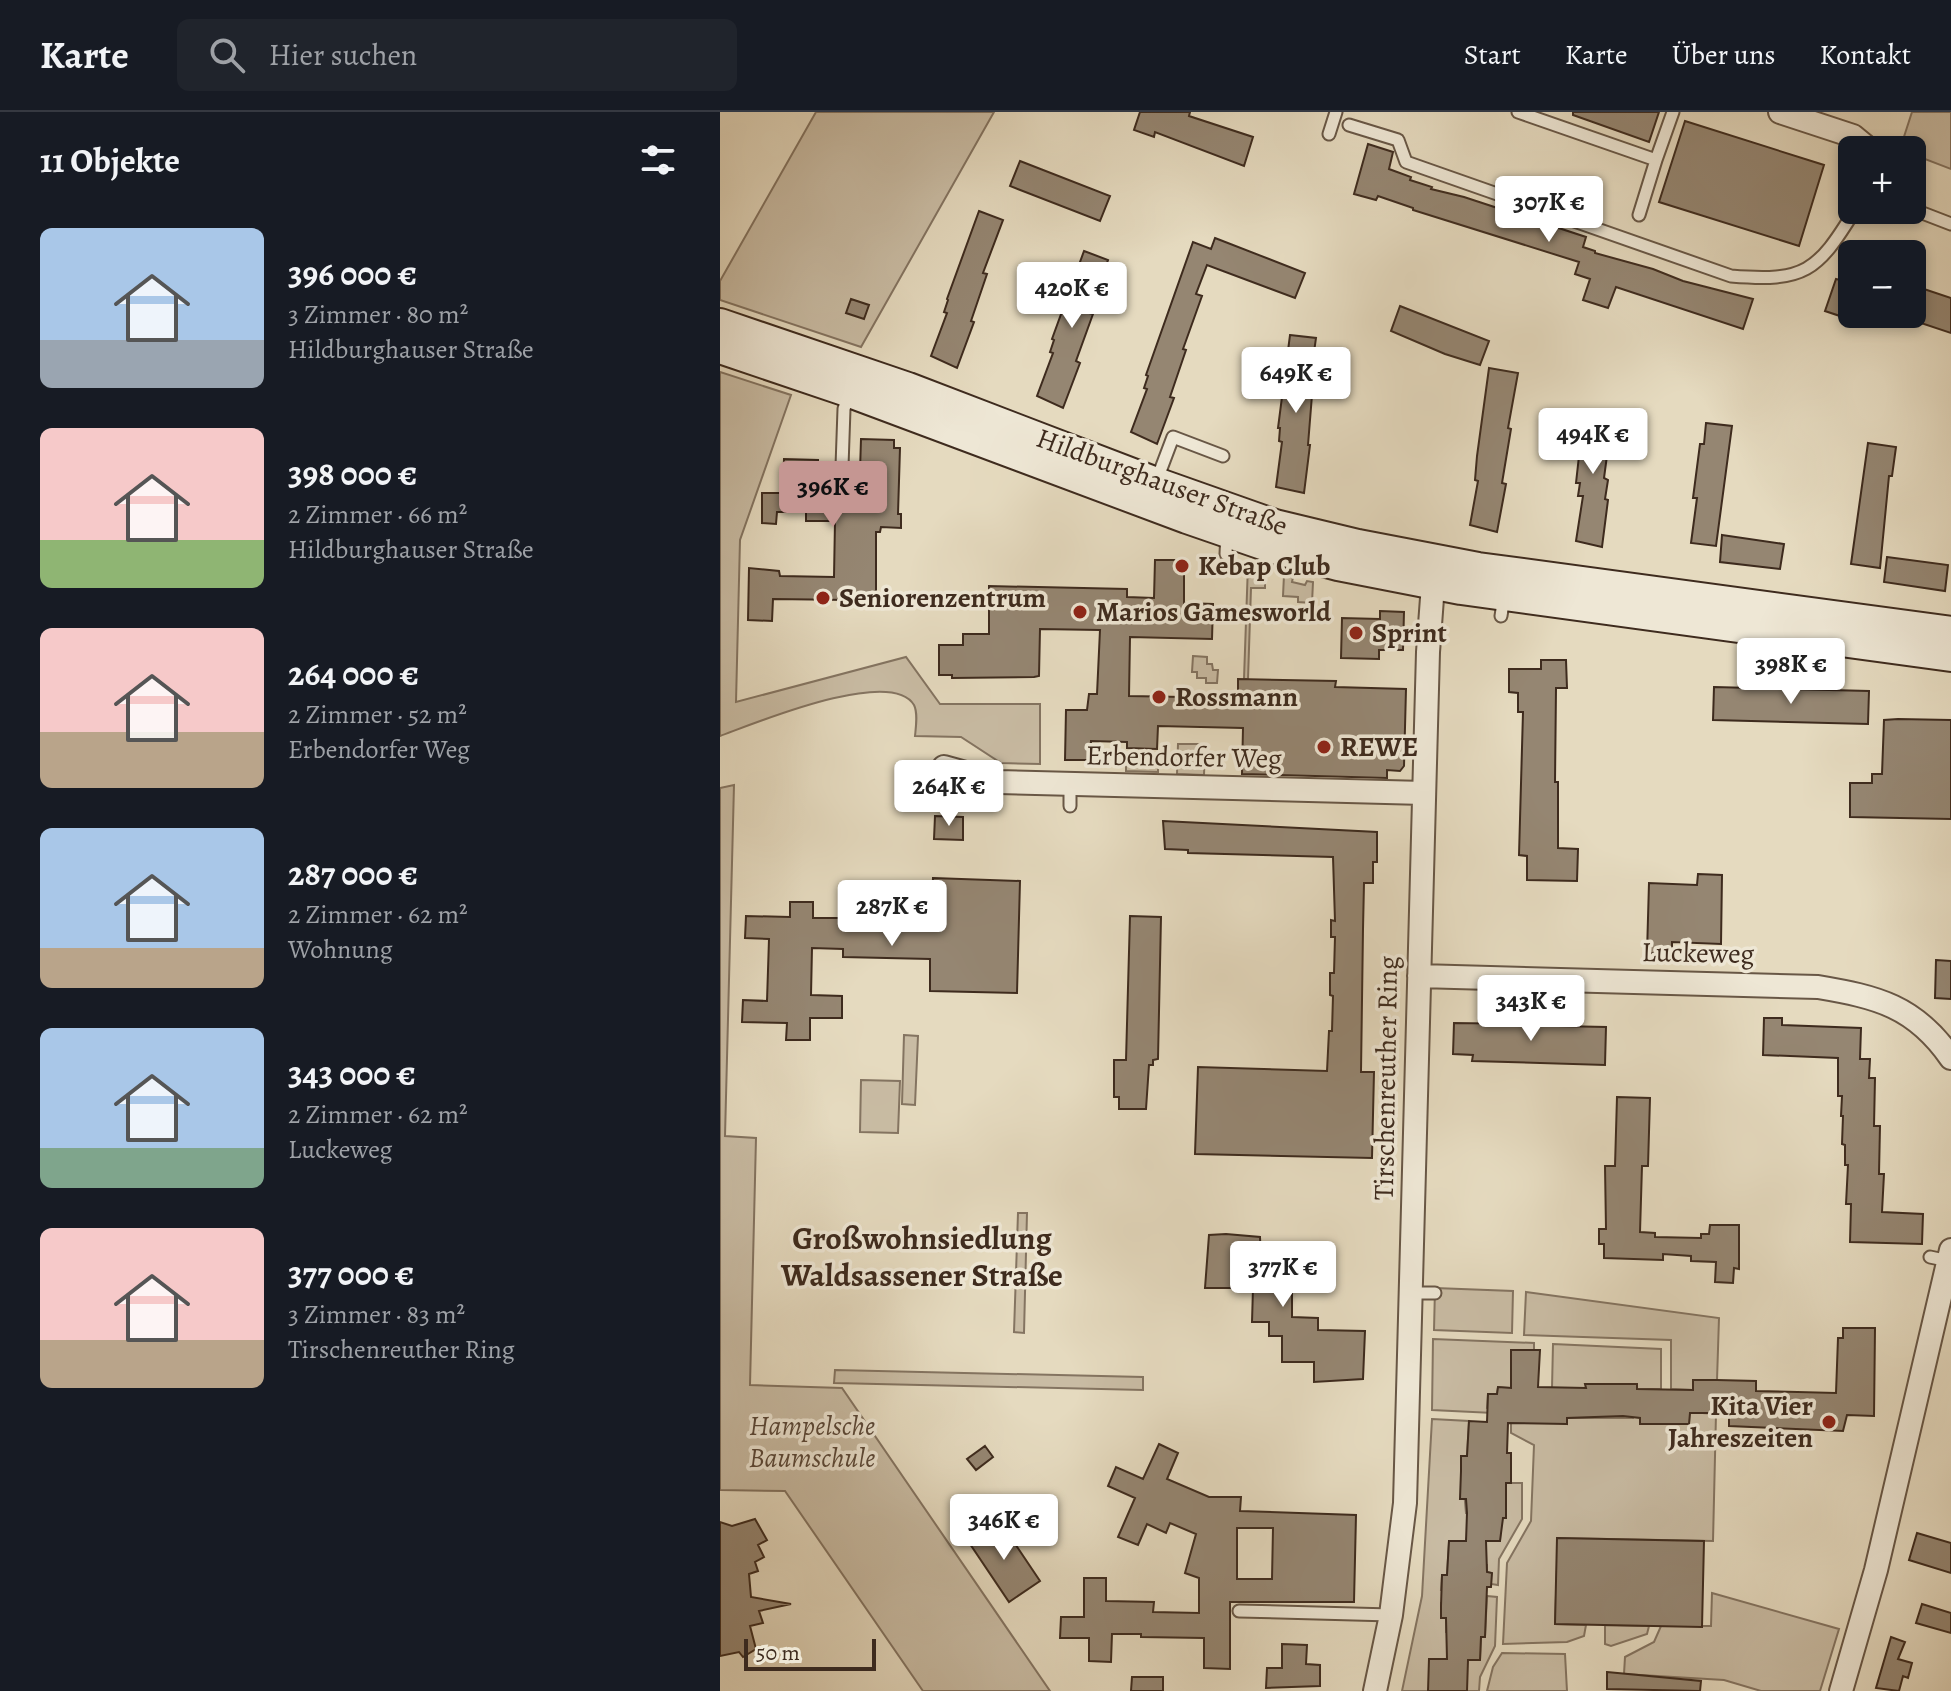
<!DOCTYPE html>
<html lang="de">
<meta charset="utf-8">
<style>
body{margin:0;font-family:Alegreya,serif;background:#20242c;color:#f1f3f6;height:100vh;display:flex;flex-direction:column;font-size:30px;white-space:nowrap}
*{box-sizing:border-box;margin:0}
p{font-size:26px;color:#9ea1a6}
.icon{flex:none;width:44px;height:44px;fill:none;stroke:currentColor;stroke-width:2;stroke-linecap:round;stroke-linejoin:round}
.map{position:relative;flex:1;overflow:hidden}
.details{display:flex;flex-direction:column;background:#171b24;width:720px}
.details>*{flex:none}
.tools{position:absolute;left:1118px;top:24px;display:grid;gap:16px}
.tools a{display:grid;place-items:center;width:88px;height:88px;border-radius:12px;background:#171b24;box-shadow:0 4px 12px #0003;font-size:40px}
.scale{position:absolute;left:24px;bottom:20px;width:132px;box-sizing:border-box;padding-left:8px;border:4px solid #3e2b1e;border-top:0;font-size:22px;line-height:28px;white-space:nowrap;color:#3e2b1e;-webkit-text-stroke:6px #eee7d5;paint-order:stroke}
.price{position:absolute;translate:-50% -68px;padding:0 18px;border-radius:8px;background:#fff;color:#222;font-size:26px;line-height:52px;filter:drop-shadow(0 2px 4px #0008)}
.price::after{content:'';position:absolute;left:50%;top:48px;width:24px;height:18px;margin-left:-12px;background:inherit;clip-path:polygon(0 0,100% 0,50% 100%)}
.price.selected{background:#c59692;color:#111}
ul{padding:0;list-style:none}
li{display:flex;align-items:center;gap:24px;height:200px;padding:0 40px}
li span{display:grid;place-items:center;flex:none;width:224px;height:160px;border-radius:12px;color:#555}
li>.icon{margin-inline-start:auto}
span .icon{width:96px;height:96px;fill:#fffc;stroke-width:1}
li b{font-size:34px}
h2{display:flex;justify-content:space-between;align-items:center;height:96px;padding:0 40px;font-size:34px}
header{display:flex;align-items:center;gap:48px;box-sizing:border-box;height:112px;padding:0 40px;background:#171b24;border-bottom:2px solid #363941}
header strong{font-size:38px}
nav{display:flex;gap:44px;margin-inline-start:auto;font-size:28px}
.search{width:560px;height:72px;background:#20242c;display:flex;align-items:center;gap:20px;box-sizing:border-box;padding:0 28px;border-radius:12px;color:#9ea1a6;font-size:30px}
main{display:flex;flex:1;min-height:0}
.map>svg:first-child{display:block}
.green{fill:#c9bca4;stroke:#847461;stroke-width:2}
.building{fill:#958672;stroke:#3e2b1e;stroke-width:2;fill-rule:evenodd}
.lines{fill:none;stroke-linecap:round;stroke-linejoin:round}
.service-casing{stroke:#685746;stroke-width:15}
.minor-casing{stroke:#685746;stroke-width:26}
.secondary-casing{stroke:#3e2b1e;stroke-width:34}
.service{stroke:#eee7d5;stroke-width:11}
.minor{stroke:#eee7d5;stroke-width:22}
.secondary{stroke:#eee7d5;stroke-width:30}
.poi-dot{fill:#8f2418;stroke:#eee7d5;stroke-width:3}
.labels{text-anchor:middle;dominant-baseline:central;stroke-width:7;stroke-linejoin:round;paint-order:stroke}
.street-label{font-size:28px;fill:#3e2b1e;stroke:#eee7d5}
.poi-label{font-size:28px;font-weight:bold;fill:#3e2b1e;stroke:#eee7d5;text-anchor:start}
.park-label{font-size:28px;font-style:italic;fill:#5a4839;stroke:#eee7d5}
.quarter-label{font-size:32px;font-weight:bold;fill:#3e2b1e;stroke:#eee7d5}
</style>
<header>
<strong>Karte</strong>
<div class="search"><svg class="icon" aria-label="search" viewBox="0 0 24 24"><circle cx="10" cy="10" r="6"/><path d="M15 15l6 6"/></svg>Hier suchen</div>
<nav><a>Start</a><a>Karte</a><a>Über uns</a><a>Kontakt</a></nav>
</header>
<main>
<section class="details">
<h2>11 Objekte<svg class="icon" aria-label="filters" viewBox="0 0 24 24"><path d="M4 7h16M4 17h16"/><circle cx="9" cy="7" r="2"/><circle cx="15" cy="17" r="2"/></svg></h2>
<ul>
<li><span style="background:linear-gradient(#a9c7e8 70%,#9aa5b1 0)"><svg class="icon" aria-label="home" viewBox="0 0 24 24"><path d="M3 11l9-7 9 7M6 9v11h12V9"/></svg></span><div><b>396 000 €</b><p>3 Zimmer · 80 m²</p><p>Hildburghauser Straße</p></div></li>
<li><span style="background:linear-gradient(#f6c9c9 70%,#8fb573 0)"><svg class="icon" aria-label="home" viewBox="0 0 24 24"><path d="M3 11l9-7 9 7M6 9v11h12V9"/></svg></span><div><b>398 000 €</b><p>2 Zimmer · 66 m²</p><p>Hildburghauser Straße</p></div></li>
<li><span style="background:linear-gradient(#f6c9c9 65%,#b9a48a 0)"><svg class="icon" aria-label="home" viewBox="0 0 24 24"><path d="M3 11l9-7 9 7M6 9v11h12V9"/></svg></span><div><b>264 000 €</b><p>2 Zimmer · 52 m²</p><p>Erbendorfer Weg</p></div></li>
<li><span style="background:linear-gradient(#a9c7e8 75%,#b9a48a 0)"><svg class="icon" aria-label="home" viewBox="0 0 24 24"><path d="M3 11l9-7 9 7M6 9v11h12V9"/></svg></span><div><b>287 000 €</b><p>2 Zimmer · 62 m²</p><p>Wohnung</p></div></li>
<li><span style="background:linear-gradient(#a9c7e8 75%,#7fa58c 0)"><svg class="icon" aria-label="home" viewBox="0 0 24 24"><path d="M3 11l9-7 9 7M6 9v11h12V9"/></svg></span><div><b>343 000 €</b><p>2 Zimmer · 62 m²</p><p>Luckeweg</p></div></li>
<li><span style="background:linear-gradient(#f6c9c9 70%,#b9a48a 0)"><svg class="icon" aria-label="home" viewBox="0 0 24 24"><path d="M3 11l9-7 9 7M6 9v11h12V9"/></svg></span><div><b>377 000 €</b><p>3 Zimmer · 83 m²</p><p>Tirschenreuther Ring</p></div></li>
</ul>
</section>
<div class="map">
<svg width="1231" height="1579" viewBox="0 0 1231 1579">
<rect width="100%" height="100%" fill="#e5dabf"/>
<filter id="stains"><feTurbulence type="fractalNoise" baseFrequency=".0025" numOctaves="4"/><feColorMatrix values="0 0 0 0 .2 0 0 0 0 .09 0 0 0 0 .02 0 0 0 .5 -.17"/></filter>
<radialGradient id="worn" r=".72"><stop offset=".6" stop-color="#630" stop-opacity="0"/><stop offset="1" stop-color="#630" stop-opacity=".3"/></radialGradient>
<!-- green -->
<path class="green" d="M96,0h178l-133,235 -141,-47v-19z
M1192,0h39v57l-39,-15v-4l-12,-1z
M0,260l71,23 -51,145 -4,162 170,-45 34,47h100v60l-39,-1 -40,-26 -46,-1c1,-10 3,-23 -1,-31 -23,-39 -161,19 -194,31z
M528,452l17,5v19h-14l-3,91h-4z
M564,463l9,2 -1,5 13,3 2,-4 6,1 -1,21 -14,-1v-5l-15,-1z
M473,544l14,1v7h5l1,6h5l-1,13h-11v-5h-9v-6h-5z
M458,632h27l-1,31 -27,-1z
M406,645h32v15l-32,-1z
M14,673l-9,351 31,2 -6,247 92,3 208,303h-127l-138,-200 -65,-1v-702z
M184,923l14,1 -3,69 -13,-1z
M141,968l39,1 -2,52 -38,-1z
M298,1101h9l-3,120 -10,-1z
M715,1176l78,3 -1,42 -78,-3z
M806,1180l193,26 -2,62h-23l-1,10 -22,-1v-49l-147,-5z
M713,1227l101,4v7h-23v38l-13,-1 -1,7h-9l-1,14 6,1v4l-61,-3z
M833,1232l108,5v40h-24l-1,-5h-50v4h-34z
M115,1258l308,7v13l-309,-7z
M970,1294h12l1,7 13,1 -3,127 -155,-3 -3,86 31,1 -2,11 -17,6 -64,2 4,-81 24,-42 3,-76 -23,-12v-17l56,8v-6h66l1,-4h6v10h14l1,-5h19l1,5h14z
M712,1307l37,2 -2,35 -6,1 5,56h7l-7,28h-17l-2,34 -5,1 -1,14h10v13h-10v15h5v14h6l-5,13v14l-19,32h-26l20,-95z
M783,1371h19v36l-23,40 -1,26 -7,-1v-11l-4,-1v-7h-5l1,-24h17z
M992,1481l127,36 -19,62h-59l-37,-11 -100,-6 1,-17 29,-15 7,-16h50z
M767,1484l10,1 -2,49 -15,31 -1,14h-12l-4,-31h17l1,-23 4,-1z
M885,1513l44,1 -2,8 -36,12 -6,-2z
M782,1541l63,1 2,37h-80l6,-24z"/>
<!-- building -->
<path class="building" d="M420,0h50l-1,4 64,21 -9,29 -89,-34 -1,5 -20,-7z
M853,0h86l-10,30 -76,-27z
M965,9l139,44 -25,81 -140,-44z
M648,32l25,8 -4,17 22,8 -1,3 22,7 -1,2 33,8 122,40 -3,10 12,4v2l58,16 30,12 70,18 -10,30 -127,-42 -8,21 -25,-8 7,-21 -15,-5 4,-12 -166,-52v-2l-35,-12 -2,4 -22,-6z
M300,49l90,35 -10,25 -90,-35z
M259,99l24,9 -20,53 4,1 -16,47 3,1 -17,46 -26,-12 16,-43 -3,-1 4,-12 -1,-1z
M495,126l90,35 -10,25 -88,-33 -11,29 6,2 -19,53 3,1 -16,47 4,1 -17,46 -26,-12 16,-43 -3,-1 4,-12 -2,-1 47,-133 18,7z
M364,139l24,9 -19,53 4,1 -17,47 4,2 -17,45 -26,-12 16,-43 -3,-1 4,-12 -2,-1z
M1116,167l16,4v37l-27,-9z
M1192,173l39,13v35l-39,-13z
M131,187l18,6 -5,14 -18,-6z
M680,194l89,35 -9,24 -35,-11 -54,-23z
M570,223l26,3 -8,57h4l-4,50h2l-6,48 -28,-6 6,-45 -3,-1 1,-13h-2z
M769,256l29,5 -10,55 3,1 -9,54 4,1 -9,48 -27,-7 8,-44 -3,-1 2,-24z
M862,297l26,3 -2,19 4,2 -6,45 4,2 -3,19 3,1 -6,47 -26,-6 7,-45h-5l2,-13h-4l5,-45h-3z
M986,311l26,3 -16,120 -25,-3 6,-45h-4l7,-54h4z
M141,327l33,1v8h6l-2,66h3v14l-20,-1 -1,5h-4v62h-20v5l-7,1 -76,-1 -1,22 -24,-1 1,-52 30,3 1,5 54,1 1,-56h-29v-9h-29l-1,12 -14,-1v-30h21l1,-34 34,1 -1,43h42z
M1148,331l28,4 -4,29h-3l-9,92 -29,-4z
M1002,423l62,9 -4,25 -60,-7z
M1167,445l61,8 -3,26 -61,-9z
M435,448h29v43l29,1 -1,35 -82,-2 -1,59 109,2v-19l98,2 -1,6 71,2 -2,77 -4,5 -13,-1v8l-145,-4 1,-46 -85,-2 -1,23 -30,-1v-6l-36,-1v19h-26l1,-50h21l2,-16h8l3,-64 -60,-1 -1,47 -5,1 -82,1v-3h-13v-30h24v-11h26v-48l138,3v8l27,1z
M660,499l24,1 -1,38h-24v9l-38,-1 1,-40 38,1z
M821,548h25l1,28h-11l-1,94h3v66l20,1 -1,32 -50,-1v-24l-8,-1 4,-143h-5v-19l-9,-1v-23h32z
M994,575l155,4 -1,33 -155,-4z
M1178,607l53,1v99l-101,-2v-34h22v-9h10l2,-54z
M215,704l28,1v23l-29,-1z
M443,709l214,11v30h-4v21h-9l-1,46 -2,143h13l-2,86 -177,-4 3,-87 129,4 2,-40h3l1,-35 -3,-1v-22h4l1,-36h-4v-17l4,1 -2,-64 -145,-4v-3l-23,-1z
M978,762l24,1 -1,69 -49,-2v12l-25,-1 2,-70 48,2z
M213,766l87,3 -3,112 -87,-2v-32l-87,-2v-8l-31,-1 -1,47 31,1v22h-32v22h-24l1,-17 -45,-1 1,-22 24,1 2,-62 -24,-1 1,-22 44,1v-15h23v16h31v-10l88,3z
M410,804l31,1 -3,142 -5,1v5h-4l-3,44h-27v-12h-5v-37h12z
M1216,848l15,1v38l-16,-1z
M1044,906h18v7l79,3 -1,31h10l-1,19h6l-1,48h6l-1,48h5l-2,38 41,2 -1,30 -72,-2 1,-38h-5l2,-39h-3v-20l-3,-1 1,-28h-2l1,-20h-4v-38l-75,-3z
M814,909h23l1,5 48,1 -1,38 -133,-4 1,-6 -20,-1 1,-31 80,1z
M897,985l33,1 -2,68h-6l-2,66 15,1v4l46,1v-4h8l1,-9h29v44l-5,-1 -1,15 -18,-1 1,-20 -25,-1v-5l-28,-2v6l-59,-2v-14h-5v-15h7l-1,-63h10z
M506,1122l34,3 1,24 31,1v55l26,1v12l47,1 -2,48 -49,3v-20h-32v-26h-13v-14h-17l1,-34h-48l4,-53z
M1123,1216h32l-1,88 -27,-1 -4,16 -114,-5v-13h-39l-1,11h-49v-6l-17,-2 -56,2v6l-59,-1 -1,30h4v30h-5v35h-3l-3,23h-14l1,31 5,1 -1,14h-4l-2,50h-4l-1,23h-12l-1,31h-39l1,-32h18l-1,-41h-5v-12l1,-31h5l2,-34h17l1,-28 -1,-14h-6l1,-28v-15h6l2,-35 18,1 1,-28h9l1,-7 13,1v-38h29l-2,37 48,1 -1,-4h52v5l56,1v-10h24l39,1v10l80,2 2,-55h5z
M439,1332l19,9 -11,26 42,18h32l-1,14 116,4 -2,87h-124v67l-26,-1v-30l-63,-1v-3h-29l-1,28 -22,-1v-23h-29l1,-21h23v-39h22v23l48,1 -1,10 46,1v-35l-14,-5 11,-39 -26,-11 -4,10 -19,-9 -9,21 -20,-8 17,-39 -27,-12 8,-19 27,12zM517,1416h36l-1,51h-35z
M265,1334l8,11 -17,13 -9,-11z
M35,1407l12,21 -9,5 6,12 -9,5 3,9 -9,3 2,23 40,7 -32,7 4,12 -13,3 6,23 -13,8 -4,-5 -19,4v-134l12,4z
M281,1411l39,58 -31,21 -43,-64 12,-8 4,6z
M1197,1421l34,10v30l-42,-13z
M837,1426l147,3 -2,86 -147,-3z
M1202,1492l29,9v20l-35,-10z
M1171,1525l14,5 -7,17 14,4 -4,15 -5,-2 -4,15 -23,-3z
M562,1532l25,1 -1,19 14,1v21l-54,2 1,-20h15z
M887,1560l94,9 -1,10 -93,-2z
M412,1565h31v14h-32z"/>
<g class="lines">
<defs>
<path id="service" d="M798,0l138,48 17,-48
M629,13l49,15 8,22 325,114c74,6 86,-4 124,-66
M609,22l7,-22
M1192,97l39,15
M919,103l17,-55
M436,370l17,-45 50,19
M121,383l3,-86 5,-16
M506,442l1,-22
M781,504l3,-20
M350,694v-22
M1210,1145l19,4
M690,1181h25
M519,1499l152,4"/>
<path id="minor" d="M1060,0l73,24 17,14
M224,655l54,15 426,11
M699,864l399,11c59,10 97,19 133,71
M655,1579l16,-76 14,-112 23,-851 6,-81
M1121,1579l35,-121 75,-320"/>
<path id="secondary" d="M0,212l188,64 248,95 119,42 83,20 120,23 473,64
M0,236l130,44 337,126 87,30 64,17 123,24 490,67"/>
</defs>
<!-- service casing -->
<use href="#service" class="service-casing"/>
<!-- minor casing -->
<use href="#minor" class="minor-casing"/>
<!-- secondary casing -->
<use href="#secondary" class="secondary-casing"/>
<!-- service -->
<use href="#service" class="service"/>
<!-- minor -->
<use href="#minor" class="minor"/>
<!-- secondary -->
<use href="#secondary" class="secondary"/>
</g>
<!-- markers -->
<g class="poi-dot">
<circle cx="462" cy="454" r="8"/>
<circle cx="103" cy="486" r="8"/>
<circle cx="360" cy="500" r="8"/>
<circle cx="636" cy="521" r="8"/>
<circle cx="439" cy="585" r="8"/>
<circle cx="604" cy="635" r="8"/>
<circle cx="1109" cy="1310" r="8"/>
</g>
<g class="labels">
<!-- street labels -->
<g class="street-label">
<text transform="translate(442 370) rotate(20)">Hildburghauser Straße</text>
<text transform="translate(464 645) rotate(1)">Erbendorfer Weg</text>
<text transform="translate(978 841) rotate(1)">Luckeweg</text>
<text transform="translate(666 966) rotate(-89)">Tirschenreuther Ring</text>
</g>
<!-- poi labels -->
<g class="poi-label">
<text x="478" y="454">Kebap Club</text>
<text x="119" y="486">Seniorenzentrum</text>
<text x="376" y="500">Marios Gamesworld</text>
<text x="652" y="521">Sprint</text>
<text x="455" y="585">Rossmann</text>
<text x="620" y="635">REWE</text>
<text x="1093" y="1294" text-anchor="end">Kita Vier<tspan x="1093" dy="32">Jahreszeiten</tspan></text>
</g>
<!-- park labels -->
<g class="park-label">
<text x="92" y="1314">Hampelsche<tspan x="92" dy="32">Baumschule</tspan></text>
</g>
<!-- quarter labels -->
<g class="quarter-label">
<text x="202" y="1126">Großwohnsiedlung<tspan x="202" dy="37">Waldsassener Straße</tspan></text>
</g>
</g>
<rect width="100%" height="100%" filter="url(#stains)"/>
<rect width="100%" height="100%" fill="url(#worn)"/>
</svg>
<div class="tools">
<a>+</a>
<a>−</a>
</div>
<div class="scale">50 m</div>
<b class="price" style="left:829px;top:132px">307K €</b>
<b class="price" style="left:352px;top:218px">420K €</b>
<b class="price" style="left:576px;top:303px">649K €</b>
<b class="price" style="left:873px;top:364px">494K €</b>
<b class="price selected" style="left:113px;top:417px">396K €</b>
<b class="price" style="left:1071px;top:594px">398K €</b>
<b class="price" style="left:229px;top:716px">264K €</b>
<b class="price" style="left:172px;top:836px">287K €</b>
<b class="price" style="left:811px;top:931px">343K €</b>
<b class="price" style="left:563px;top:1197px">377K €</b>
<b class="price" style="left:284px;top:1450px">346K €</b>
</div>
</main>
